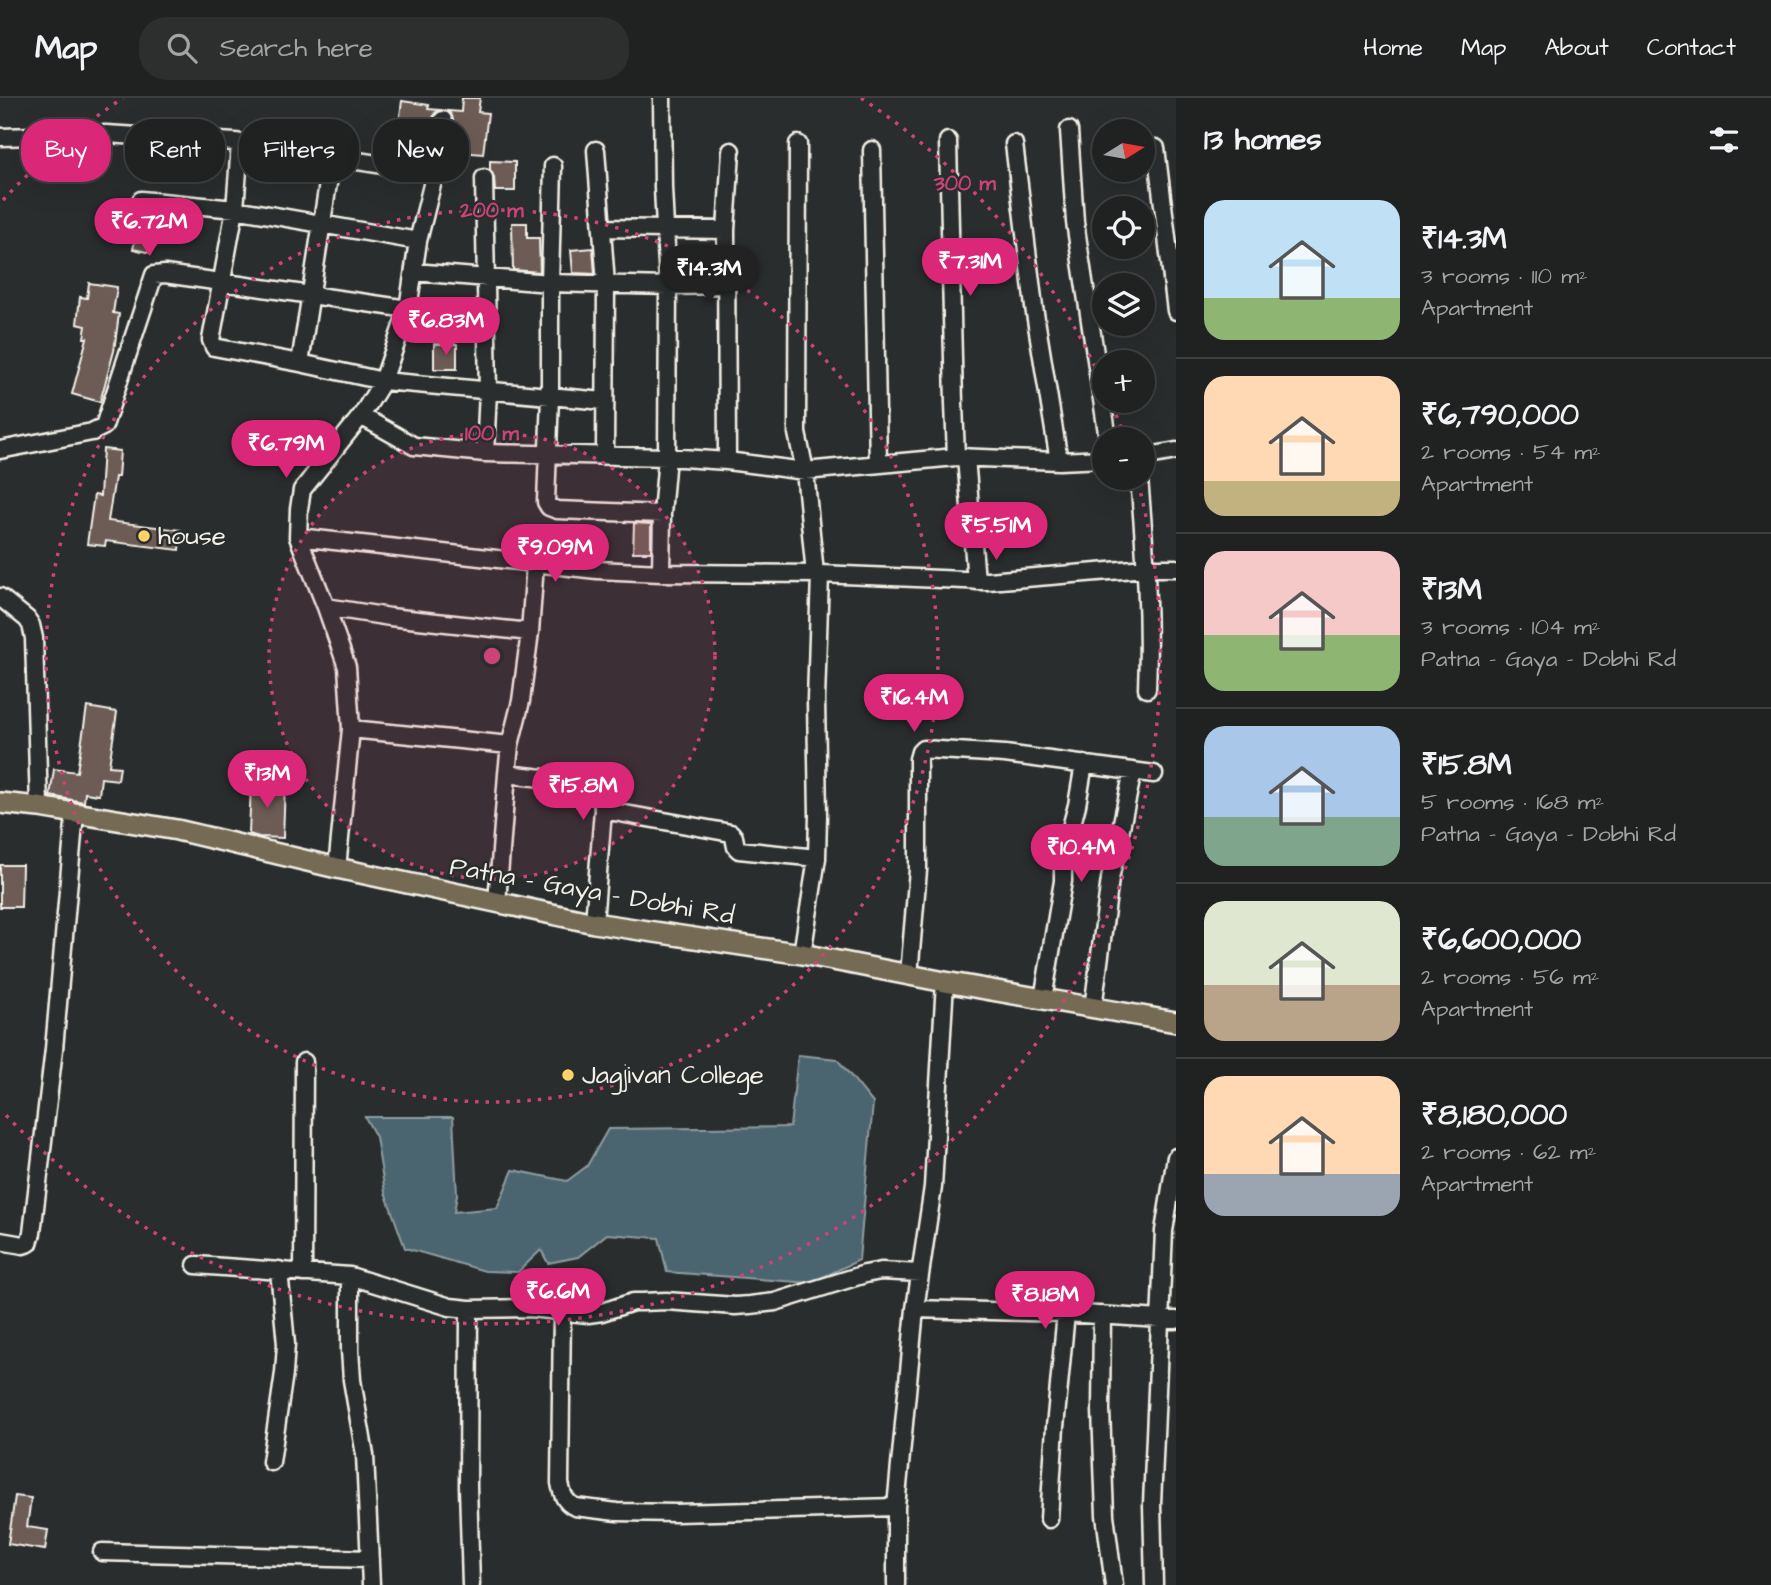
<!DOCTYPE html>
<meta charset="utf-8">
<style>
body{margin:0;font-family:"Architects Daughter",sans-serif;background:#2d2f2f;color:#f1f3f6;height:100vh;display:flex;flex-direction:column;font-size:26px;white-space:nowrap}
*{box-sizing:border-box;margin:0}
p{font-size:23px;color:#a2a4a5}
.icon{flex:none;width:38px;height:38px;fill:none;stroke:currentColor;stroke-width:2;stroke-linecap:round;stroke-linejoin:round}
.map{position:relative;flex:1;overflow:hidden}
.details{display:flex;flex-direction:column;background:#202222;width:595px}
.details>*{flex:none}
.hud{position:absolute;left:21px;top:21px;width:665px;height:63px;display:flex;gap:14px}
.needle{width:46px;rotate:79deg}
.tools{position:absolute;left:1092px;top:21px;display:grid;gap:14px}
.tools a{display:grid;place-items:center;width:63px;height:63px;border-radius:50%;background:#202222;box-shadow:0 7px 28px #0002,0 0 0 2px #3d3f40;font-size:35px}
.price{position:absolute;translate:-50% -60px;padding:0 16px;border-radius:24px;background:#db2777;color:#fff;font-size:23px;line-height:46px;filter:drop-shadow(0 2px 4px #0008)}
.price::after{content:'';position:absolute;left:50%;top:42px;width:21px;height:16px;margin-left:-10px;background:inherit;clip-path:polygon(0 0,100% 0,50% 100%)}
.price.active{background:#222;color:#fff}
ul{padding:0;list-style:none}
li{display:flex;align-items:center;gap:21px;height:175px;padding:0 28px}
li+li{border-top:2px solid #3d3f40}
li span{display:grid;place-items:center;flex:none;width:196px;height:140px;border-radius:21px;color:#555}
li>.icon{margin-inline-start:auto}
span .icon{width:84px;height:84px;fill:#fffc;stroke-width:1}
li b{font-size:30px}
h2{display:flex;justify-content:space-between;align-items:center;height:84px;padding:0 28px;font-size:30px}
.pill{padding:0 24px;border-radius:28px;background:#202222;box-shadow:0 7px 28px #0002,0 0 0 2px #3d3f40;font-size:24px;line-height:63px}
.pill.active{background:#db2777;color:#fff}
header{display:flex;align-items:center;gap:42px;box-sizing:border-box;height:98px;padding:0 35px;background:#202222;border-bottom:2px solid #3d3f40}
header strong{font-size:33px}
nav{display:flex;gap:38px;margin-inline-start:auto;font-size:24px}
.search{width:490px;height:63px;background:#2d2f2f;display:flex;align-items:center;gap:18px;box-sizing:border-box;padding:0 24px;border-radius:28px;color:#a2a4a5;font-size:26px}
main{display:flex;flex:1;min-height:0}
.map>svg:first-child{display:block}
.water{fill:#4b656f;stroke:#8f9d9f;stroke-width:2}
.building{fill:#6c5b55;stroke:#f4f1e8;stroke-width:2}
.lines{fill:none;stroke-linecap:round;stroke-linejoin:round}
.minor-casing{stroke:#f4f1e8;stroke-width:21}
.major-casing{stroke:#f4f1e8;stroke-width:24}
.minor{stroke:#2a2d2e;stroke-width:16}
.major{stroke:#746b52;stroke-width:19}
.ring{fill:none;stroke:#cc4377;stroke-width:3.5;stroke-dasharray:3.5 7}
.poi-dot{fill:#ffd166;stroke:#2a2d2e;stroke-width:2.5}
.labels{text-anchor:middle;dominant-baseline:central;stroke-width:5;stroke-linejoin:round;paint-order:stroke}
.poi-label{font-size:26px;fill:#f4f1e8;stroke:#2a2d2e;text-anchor:start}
.street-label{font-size:26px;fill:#f4f1e8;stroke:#2a2d2e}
.centre{fill:#cc4377;stroke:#2a2d2e;stroke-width:3.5}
.ring-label{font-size:21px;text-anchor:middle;font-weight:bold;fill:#cc4377;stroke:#2a2d2e;stroke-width:5;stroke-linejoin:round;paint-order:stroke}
</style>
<header>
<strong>Map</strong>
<div class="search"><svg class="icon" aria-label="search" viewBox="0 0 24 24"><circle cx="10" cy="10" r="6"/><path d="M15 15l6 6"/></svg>Search here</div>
<nav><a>Home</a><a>Map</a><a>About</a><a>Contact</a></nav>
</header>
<main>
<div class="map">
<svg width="1176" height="1487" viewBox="0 0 1176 1487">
<rect width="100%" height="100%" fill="#2a2d2e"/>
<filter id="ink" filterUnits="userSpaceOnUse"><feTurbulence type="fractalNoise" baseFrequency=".0143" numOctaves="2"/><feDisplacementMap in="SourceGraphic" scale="14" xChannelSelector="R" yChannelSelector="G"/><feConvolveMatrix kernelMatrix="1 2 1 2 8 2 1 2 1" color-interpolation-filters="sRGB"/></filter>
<g filter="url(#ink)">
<!-- water -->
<path class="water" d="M798,957l39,4 36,44 -14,157 -48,23 -144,-11 -8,-34 -52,-4 -29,23 -30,6 -7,-13 -23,22 -33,-1 -80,-23 -20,-56 -9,-55 -11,-20h88l4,78 -3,17 43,-4 16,-38 54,11 20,-15 21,-37 182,-2z"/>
<!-- building -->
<path class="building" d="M462,0h18l-2,14 10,1 -5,41 -34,-3 4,-30 -1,-5 -4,-5 13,1z
M402,3l27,4 -1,4 12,1 -5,3 -2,5 -4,27 -20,-3 1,-9 -12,-2z
M490,63l25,1v29h-20l-1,-14 -4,-7z
M139,125l18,4 -6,26 -18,-4z
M512,125h15v15h12l1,34 -27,-2z
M593,150l2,26 -22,-1 -2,-23z
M89,185l28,4 -4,26 6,1 -5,37 -14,51 -28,-8 15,-56h-3l2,-12 -9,-2 3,-27 7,1z
M434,246h23v25h-23z
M103,351l17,2 -2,26h-3l-7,44 73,9 -2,20 -73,-9 -1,5 -18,-2 7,-49 6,1z
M634,425l17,1v28h-18z
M87,609l30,5 -8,54 11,1 -2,13 -17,-2 -2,17 -14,-2 -1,9 -34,-6 4,-27 23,3z
M251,685l34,1 -2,54 -24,-1 -10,-3z
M0,767h22l-1,42h-21z
M15,1398l16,2 -4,29 21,3 -3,20 -37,-6z"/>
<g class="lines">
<defs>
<path id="minor" d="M1069,32l6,92 33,217
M0,39l106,-3 129,8 200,31
M948,43l6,262 2,54
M240,46l-5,65 -24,131 3,7 86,16 83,18 221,20
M798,46l-1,289 8,38 10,103
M1014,46l20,163 25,154
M1156,50l20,163
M596,52l10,134 -1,171
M872,52l6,314
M553,68l-3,117v113l-4,106 3,5 8,3 105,4
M484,80l4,213 -3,62
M141,102l94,9 183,32
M602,130l124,2
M414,174l136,11 118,3 59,-1
M300,265l32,-205
M361,318l53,30 71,7 182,4 60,4 78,10 151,-14 103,4 45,-2
M0,352l92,-18 12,-6 50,-151 11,-1 243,35
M966,359l10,124
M1143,359l33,-6
M727,363l-1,-231 5,-79
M1139,380c6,70 11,140 8,211
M298,439l299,33 64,3 159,1 168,7 158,-13h30
M661,475l1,-59 5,-57 1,-171 -5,-98 -1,-90
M0,499l27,22 4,6 3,13 5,169
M326,509l64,10 140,15
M351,631l159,16
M507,676l80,9c16,7 15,11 16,27l-9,113
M603,712l128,23 3,4 2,10 3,3 78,8
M337,770l14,-139 -4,-62 -21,-60 -28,-70 1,-28 3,-19 59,-74 22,-35 25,-72 10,-68 17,-68 8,-53
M497,804l10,-128 3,-29 11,-44 9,-69 5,-68
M802,856l15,-96 1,-43 -2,-115 4,-126
M909,877l9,-105v-111l2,-7 3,-3 82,5 149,20
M1043,901l20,-118v-23l14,-53 7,-41
M1093,910l17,-129 23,-108
M0,1143l23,4 6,-2 3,-10 22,-184 21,-237
M196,1167l154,11 100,31 19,2 61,-1 58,6 14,-2 31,-10h9l24,-1 69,5 15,-1 25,-3 90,-28 16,-3 39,2
M303,1175l1,-211
M350,1178v74l2,30 13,75 6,130
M469,1211l-1,177 3,99
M915,1211l151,4 110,7
M562,1212l-2,173c2,10 4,19 15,24l42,5 59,1 220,-6
M1102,1217l-1,95 4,105 9,70
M271,1364l13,-89 2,-29 -7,-74
M1049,1421l6,-92 11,-114
M102,1454l268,7
M896,1487v-78l19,-198 18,-122 12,-205
M1154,1487l-2,-81 12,-273 12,-74"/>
<path id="major" d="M0,705l39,4 138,23 160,38 257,55 208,31 143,28 231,40"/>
</defs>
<!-- minor casing -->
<use href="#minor" class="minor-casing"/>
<!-- major casing -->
<use href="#major" class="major-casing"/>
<!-- minor -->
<use href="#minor" class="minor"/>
<!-- major -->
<use href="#major" class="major"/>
</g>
</g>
<!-- distance rings -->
<circle cx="492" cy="558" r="223" fill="#cc4377" fill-opacity=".12"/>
<g class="ring">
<circle cx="492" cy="558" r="223"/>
<circle cx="492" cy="558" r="446"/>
<path d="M3 102A669 669 0 0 1 123 0M861 0A669 669 0 0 1 1103 286M1112 307A669 669 0 0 1 1125 340M1138 385A669 669 0 0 1 3 1014"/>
</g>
<!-- markers -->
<g class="poi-dot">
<circle cx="144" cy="438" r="7"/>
<circle cx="568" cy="977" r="7"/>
</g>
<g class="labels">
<!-- poi labels -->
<g class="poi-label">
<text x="158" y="438">house</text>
<text x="582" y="977">Jagjivan College</text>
</g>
<!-- street labels -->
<g class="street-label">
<text transform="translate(592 793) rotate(10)">Patna - Gaya - Dobhi Rd</text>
</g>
</g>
<circle cx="492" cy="558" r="10" class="centre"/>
<g class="ring-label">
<text x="965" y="92">300 m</text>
<text x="492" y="119">200 m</text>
<text x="492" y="342">100 m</text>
</g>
</svg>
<div class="tools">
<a><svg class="needle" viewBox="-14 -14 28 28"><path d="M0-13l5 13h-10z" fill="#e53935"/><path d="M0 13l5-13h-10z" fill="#a2a4a5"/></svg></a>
<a><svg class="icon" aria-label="locate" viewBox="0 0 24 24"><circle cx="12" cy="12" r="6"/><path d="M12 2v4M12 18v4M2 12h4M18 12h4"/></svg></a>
<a><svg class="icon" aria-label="layers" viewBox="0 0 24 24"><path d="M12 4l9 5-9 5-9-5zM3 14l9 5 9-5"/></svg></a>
<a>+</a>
<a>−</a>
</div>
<b class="price" style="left:149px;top:160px">₹6.72M</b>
<b class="price" style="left:970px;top:200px">₹7.31M</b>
<b class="price active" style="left:709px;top:207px">₹14.3M</b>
<b class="price" style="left:446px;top:259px">₹6.83M</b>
<b class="price" style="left:286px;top:382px">₹6.79M</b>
<b class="price" style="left:996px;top:464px">₹5.51M</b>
<b class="price" style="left:555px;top:486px">₹9.09M</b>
<b class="price" style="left:914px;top:636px">₹16.4M</b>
<b class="price" style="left:267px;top:712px">₹13M</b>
<b class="price" style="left:583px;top:724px">₹15.8M</b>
<b class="price" style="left:1081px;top:786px">₹10.4M</b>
<b class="price" style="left:558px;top:1230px">₹6.6M</b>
<b class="price" style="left:1045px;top:1233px">₹8.18M</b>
<div class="hud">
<a class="pill active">Buy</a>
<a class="pill">Rent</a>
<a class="pill">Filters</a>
<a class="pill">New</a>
</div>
</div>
<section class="details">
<h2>13 homes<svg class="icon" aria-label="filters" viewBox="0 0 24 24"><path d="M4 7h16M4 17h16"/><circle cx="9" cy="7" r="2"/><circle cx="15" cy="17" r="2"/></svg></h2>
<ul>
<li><span style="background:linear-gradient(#bfe0f5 70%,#8fb573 0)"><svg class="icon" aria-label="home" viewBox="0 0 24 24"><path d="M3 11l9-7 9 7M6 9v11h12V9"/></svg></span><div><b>₹14.3M</b><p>3 rooms · 110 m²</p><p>Apartment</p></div></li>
<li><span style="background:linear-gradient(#ffd9b3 75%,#c2b280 0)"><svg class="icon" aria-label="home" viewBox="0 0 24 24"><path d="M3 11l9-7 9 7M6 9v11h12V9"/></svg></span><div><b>₹6,790,000</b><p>2 rooms · 54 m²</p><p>Apartment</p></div></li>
<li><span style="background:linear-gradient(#f6c9c9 60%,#8fb573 0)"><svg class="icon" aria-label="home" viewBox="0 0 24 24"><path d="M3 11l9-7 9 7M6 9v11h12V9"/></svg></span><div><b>₹13M</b><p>3 rooms · 104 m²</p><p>Patna - Gaya - Dobhi Rd</p></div></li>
<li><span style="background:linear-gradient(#a9c7e8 65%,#7fa58c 0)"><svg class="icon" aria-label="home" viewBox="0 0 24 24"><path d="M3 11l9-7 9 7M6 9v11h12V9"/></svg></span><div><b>₹15.8M</b><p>5 rooms · 168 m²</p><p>Patna - Gaya - Dobhi Rd</p></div></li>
<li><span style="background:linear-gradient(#dfe7d0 60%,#b9a48a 0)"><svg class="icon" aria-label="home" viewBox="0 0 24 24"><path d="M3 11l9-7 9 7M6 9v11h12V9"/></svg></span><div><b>₹6,600,000</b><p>2 rooms · 56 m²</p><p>Apartment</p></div></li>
<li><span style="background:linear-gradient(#ffd9b3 70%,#9aa5b1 0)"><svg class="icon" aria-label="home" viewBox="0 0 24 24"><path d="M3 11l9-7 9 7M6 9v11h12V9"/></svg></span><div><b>₹8,180,000</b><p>2 rooms · 62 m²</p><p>Apartment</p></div></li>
</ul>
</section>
</main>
